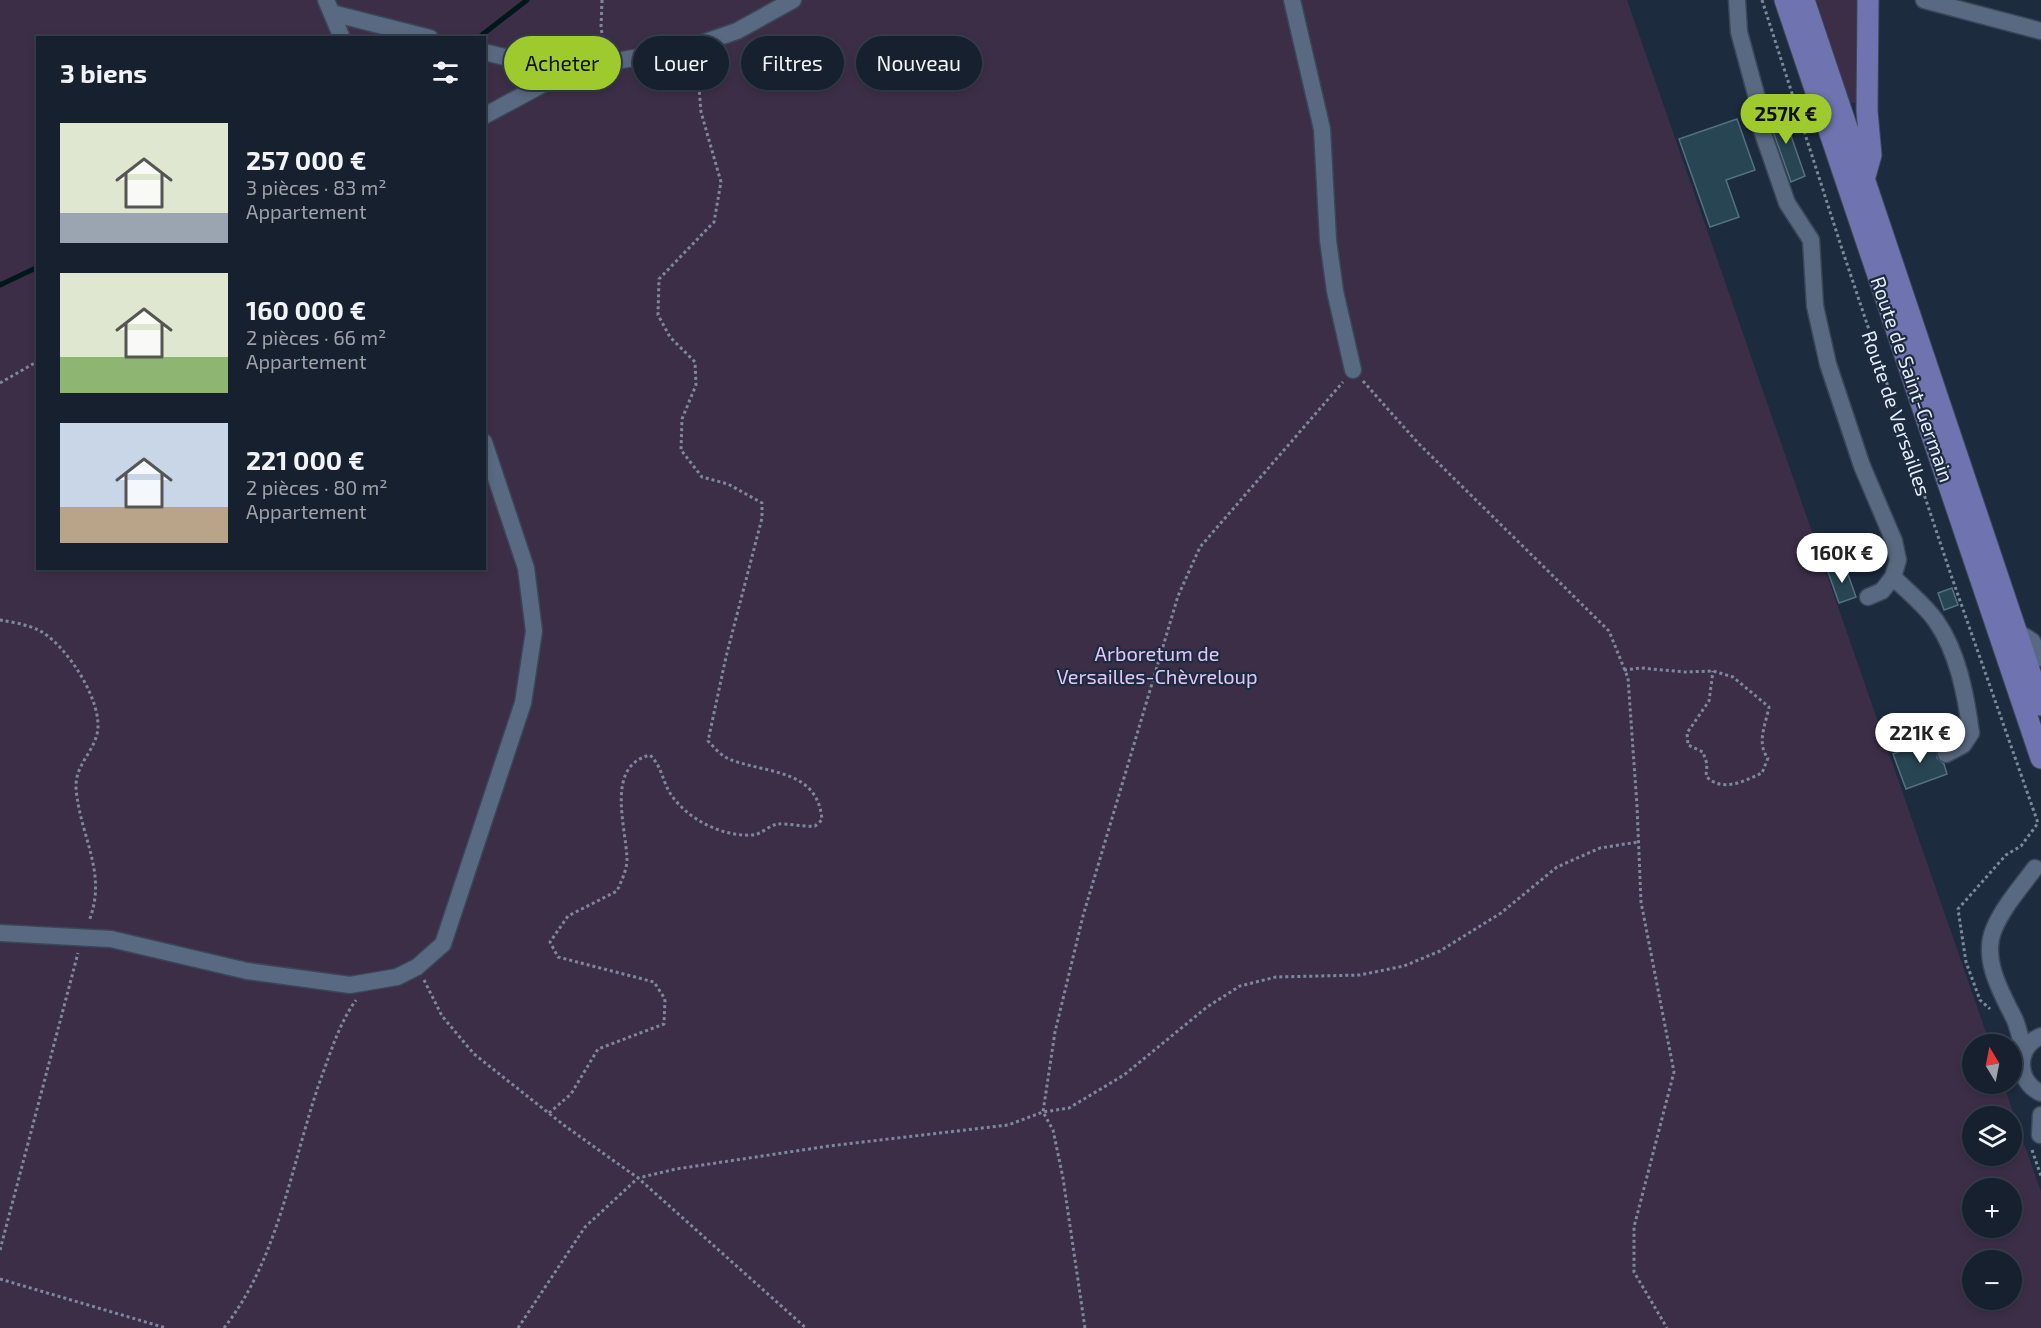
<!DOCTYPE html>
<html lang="fr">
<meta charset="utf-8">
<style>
body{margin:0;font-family:"Exo 2",sans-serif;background:#1f2837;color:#f1f3f6;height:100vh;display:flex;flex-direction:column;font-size:22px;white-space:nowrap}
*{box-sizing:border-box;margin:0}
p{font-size:20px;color:#9ea3aa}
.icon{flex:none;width:33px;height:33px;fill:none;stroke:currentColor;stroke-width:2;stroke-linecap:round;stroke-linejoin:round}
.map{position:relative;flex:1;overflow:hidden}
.sheet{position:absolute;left:36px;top:36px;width:450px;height:534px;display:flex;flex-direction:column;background:#16202f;border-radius:0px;box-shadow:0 3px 9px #0003,0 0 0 2px #353e4b}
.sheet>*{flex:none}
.banner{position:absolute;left:504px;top:36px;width:570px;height:54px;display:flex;gap:12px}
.needle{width:39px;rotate:350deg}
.tools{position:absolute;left:1962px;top:1034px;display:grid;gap:12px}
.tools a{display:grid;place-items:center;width:60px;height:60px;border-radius:50%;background:#16202f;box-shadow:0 3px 9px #0003,0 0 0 2px #353e4b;font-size:30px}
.price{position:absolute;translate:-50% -51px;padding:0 14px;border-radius:21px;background:#fff;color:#222;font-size:20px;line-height:39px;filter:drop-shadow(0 2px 3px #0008)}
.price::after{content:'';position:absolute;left:50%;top:36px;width:18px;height:14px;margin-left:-9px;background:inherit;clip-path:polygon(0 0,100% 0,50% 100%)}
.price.active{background:#9fca2e;color:#111}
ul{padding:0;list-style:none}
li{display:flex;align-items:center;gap:18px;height:150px;padding:0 24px}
li span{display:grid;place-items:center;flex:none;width:168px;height:120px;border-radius:0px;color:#555}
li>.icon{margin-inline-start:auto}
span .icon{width:72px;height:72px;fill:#fffc;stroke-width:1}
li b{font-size:26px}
h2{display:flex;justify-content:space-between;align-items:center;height:72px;padding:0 24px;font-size:26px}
.chip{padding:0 21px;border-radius:27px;background:#16202f;box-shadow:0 3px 9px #0003,0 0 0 2px #353e4b;font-size:21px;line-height:54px}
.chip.active{background:#9fca2e;color:#111}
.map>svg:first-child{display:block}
.green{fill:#3d2e47;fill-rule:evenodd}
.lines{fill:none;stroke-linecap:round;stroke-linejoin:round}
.stream{stroke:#011719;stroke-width:5}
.building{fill:#284553;stroke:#537180;stroke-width:1.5}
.minor-casing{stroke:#3b4758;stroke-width:19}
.major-casing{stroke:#3b4758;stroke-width:23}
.path{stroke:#7d899a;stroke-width:3;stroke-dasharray:3 3;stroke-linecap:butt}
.minor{stroke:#596981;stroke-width:16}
.major{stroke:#6f73b0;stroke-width:21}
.labels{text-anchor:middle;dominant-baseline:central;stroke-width:4.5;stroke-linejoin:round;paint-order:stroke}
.street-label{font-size:20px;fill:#e4edfb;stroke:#1d2b3f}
.park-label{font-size:20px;fill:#e4c5fa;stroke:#1d2b3f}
</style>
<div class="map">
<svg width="2041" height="1328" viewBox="0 0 2041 1328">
<rect width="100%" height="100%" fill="#1d2b3f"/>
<!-- green -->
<path class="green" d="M0,0h1627l363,1044h-18v39h31l38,109v136h-2041zM38,38h446v530h-446zM1972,1116h40v39h-40zM1972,1188h40v39h-40zM1972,1260h40v39h-40z
M1814,0h45l1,102 -14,2z"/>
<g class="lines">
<!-- stream -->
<path class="stream" d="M478,38l49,-38
M0,285l38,-18"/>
</g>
<!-- building -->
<path class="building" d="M1781,107l24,69 -14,6 -22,-62v-8z
M1737,119l18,51 -29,10 13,37 -29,10 -31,-88z
M1845,566l11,31 -17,6 -11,-31z
M1952,588l6,17 -14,5 -6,-17z
M1935,739l3,8 -1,11 7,6 3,10 -41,15 -13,-35z"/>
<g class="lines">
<defs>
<path id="minor" d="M326,0l16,38
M1292,0l30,129 6,111 7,51 18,79
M1737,0l2,32 18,66 2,24 28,81 24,37 4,66 13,58 34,102 32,75 4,19 -5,17 -11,14 -14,6
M1924,0l117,31
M332,13l98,25
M484,52l41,10 46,7
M484,116l87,-47 97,-17 34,-9 35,-12 56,-31
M1893,577c14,14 32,28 43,44 22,31 30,75 35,112l-8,12 -17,9
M2016,631l16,10 9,17
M0,933l111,6 136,32 103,14 47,-8 20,-10 26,-23 80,-241 11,-72 -8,-63 -42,-126
M2041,1036c-26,11 -25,46 0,57
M2024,1051c-3,-10 -5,-21 -9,-31 -13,-26 -34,-61 -21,-91 9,-22 27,-42 41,-61
M2040,1135l1,-20"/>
<path id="major" d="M1785,0l256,758
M1804,0l237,705
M1864,180l7,-25 -4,-44 1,-111"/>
</defs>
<!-- minor casing -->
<use href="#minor" class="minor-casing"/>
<!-- major casing -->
<use href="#major" class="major-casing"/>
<!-- path -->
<path class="path" d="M602,0l-1,27 3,19
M1762,0l80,249 109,326 87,248 -17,23 -15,9 -48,54 8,53 14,38 10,9
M1363,381l55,62 191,188 19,47 9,128 4,96 33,170 -40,155v45l33,56
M0,383l38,-22
M0,620c11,2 25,4 36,9 28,11 69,74 61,105 -5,20 -22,32 -21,54 4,49 32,85 13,133
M1624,670l17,-2 44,4 28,-1 20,6 36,30c-3,16 -13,37 -1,51l-6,15c-17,8 -41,20 -56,3l1,-12 -4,-12 -15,-7 -1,-12 22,-32 4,-30
M424,980l18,36 32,38 91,72 73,52 168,150
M549,1113l22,-19 27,-45 66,-25 1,-25 -11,-17 -96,-25 -8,-15 18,-26 49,-25c4,-9 10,-21 10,-32 -1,-33 -22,-93 23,-104 13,13 12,27 22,41 17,24 51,41 81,39 9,-1 16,-10 25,-11 8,-1 25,3 37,2l7,-6c-4,-52 -56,-46 -93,-61 -8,-3 -15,-12 -21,-18l18,-84 36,-139v-15l-34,-19 -26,-7 -21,-27 1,-31 14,-34 -1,-23 -25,-25 -12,-22 1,-36 55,-57 7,-40 -20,-70 -4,-50
M2032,1150l9,26
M0,1250l78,-297
M0,1279l166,49
M224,1328c58,-74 68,-172 100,-258 9,-25 17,-49 32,-70
M518,1328l67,-101 53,-49 38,-9 153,-23 179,-21 35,-13 26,-4 55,-33 83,-68 33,-21 36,-9 84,-2 44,-9 36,-15 61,-38 56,-46 43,-19 38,-6
M1085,1328l-22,-150 -10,-48 -10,-18 12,-80 28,-116 95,-320 22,-49 143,-165"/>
<!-- minor -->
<use href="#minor" class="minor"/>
<!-- major -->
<use href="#major" class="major"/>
</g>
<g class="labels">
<!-- street labels -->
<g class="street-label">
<text transform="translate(1913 379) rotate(71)">Route de Saint-Germain</text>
<text transform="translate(1897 413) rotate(71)">Route de Versailles</text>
</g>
<!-- park labels -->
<g class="park-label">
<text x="1157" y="653">Arboretum de<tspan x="1157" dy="23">Versailles-Chèvreloup</tspan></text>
</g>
</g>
</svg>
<div class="tools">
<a><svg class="needle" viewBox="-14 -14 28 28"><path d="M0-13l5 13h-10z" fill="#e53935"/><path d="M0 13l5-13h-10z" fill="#9ea3aa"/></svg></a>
<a><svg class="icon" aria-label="layers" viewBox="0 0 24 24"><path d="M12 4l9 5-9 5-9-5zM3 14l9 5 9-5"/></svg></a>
<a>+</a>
<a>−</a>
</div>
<b class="price active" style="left:1786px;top:145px">257K €</b>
<b class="price" style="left:1842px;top:584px">160K €</b>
<b class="price" style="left:1920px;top:764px">221K €</b>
<div class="banner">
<a class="chip active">Acheter</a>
<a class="chip">Louer</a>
<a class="chip">Filtres</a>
<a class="chip">Nouveau</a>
</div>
<section class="sheet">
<h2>3 biens<svg class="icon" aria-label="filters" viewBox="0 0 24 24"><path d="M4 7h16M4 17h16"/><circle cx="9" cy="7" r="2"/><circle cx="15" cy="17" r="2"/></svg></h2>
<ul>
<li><span style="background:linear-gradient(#dfe7d0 75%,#9aa5b1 0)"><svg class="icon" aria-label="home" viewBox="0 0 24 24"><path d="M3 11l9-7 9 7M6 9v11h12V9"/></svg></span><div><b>257 000 €</b><p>3 pièces · 83 m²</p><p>Appartement</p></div></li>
<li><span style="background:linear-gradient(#dfe7d0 70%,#8fb573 0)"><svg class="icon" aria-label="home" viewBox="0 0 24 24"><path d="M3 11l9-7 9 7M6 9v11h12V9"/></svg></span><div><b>160 000 €</b><p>2 pièces · 66 m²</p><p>Appartement</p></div></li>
<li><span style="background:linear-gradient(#c9d6e8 70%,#b9a48a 0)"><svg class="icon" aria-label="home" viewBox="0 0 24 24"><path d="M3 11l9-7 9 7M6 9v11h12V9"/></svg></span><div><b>221 000 €</b><p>2 pièces · 80 m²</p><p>Appartement</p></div></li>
</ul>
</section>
</div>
